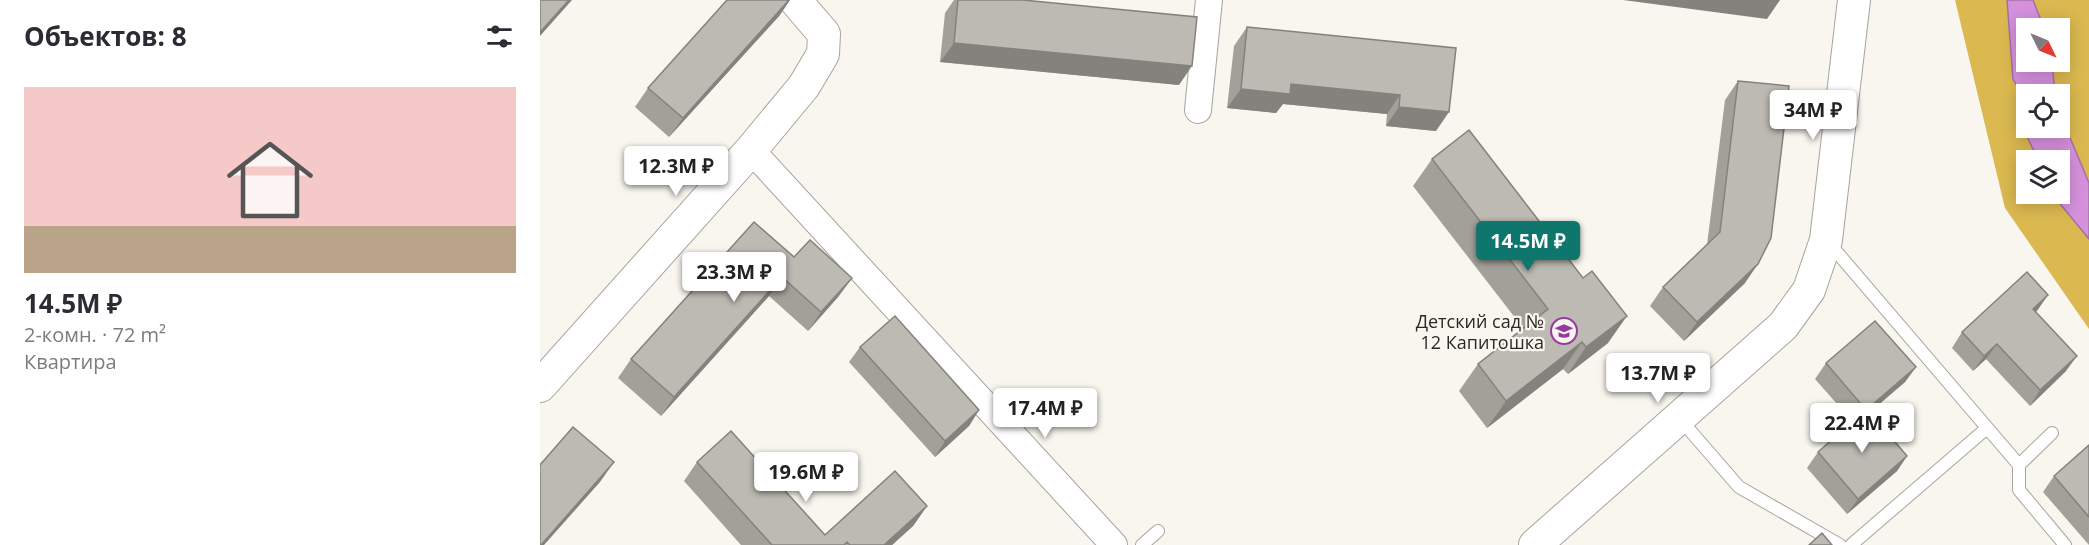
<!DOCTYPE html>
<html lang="ru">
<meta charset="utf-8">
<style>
body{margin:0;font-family:"Open Sans",sans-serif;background:#f7f7f7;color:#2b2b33;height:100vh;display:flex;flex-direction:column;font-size:22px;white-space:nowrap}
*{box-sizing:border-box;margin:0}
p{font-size:20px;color:#7c7c81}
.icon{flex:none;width:33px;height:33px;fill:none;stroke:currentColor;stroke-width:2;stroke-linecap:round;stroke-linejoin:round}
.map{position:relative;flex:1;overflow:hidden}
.drawer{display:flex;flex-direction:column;background:#fff;width:540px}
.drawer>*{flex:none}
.needle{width:39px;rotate:133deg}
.controls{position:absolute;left:1476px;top:18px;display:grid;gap:12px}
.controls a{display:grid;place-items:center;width:54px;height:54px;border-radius:0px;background:#fff;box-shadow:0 3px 15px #0003;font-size:30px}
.price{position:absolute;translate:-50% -51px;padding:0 14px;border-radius:6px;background:#fff;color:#222;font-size:20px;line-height:39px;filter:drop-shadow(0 2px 3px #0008)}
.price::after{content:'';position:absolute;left:50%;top:36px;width:18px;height:14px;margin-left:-9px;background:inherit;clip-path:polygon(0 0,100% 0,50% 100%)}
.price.active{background:#0f766e;color:#fff}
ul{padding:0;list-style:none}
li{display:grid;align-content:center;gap:12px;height:318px;padding:0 24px}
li+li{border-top:2px solid #e1e1e2}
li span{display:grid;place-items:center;height:186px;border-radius:0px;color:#555}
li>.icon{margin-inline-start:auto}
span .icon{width:108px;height:108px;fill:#fffc;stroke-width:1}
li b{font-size:26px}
h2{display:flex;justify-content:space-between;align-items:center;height:72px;padding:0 24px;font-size:26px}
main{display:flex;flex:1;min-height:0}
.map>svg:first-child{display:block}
.forest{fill:#dbb950;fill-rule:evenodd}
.water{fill:#d691dd;stroke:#a272a6;stroke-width:1.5}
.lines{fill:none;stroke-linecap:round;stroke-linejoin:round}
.service-casing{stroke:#a6a49d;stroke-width:14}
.minor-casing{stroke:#a6a49d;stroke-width:28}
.tertiary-casing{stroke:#a6a49d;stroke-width:34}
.service{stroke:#fff;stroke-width:12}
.minor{stroke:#fff;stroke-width:26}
.tertiary{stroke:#fff;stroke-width:32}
.wall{fill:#a2a099}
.shaded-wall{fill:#84827d}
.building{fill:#bcbab2;stroke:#84827d;stroke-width:1.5}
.labels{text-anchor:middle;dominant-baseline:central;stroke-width:4.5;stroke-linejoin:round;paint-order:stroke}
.poi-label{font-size:18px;fill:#2a2926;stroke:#f8f6ee;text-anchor:end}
</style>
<main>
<section class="drawer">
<h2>Объектов: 8<svg class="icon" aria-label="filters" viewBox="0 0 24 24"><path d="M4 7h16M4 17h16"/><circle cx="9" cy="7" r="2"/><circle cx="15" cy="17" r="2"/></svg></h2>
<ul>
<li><span style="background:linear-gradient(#f6c9c9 75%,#b9a48a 0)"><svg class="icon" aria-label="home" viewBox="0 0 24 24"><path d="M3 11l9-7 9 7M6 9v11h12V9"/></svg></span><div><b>14.5M ₽</b><p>2-комн. · 72 m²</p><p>Квартира</p></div></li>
</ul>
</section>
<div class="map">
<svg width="1549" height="545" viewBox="0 0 1549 545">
<rect width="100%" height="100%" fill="#f8f6ee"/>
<!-- forest -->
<path class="forest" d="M1415,0h134v329l-84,-121zM1486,28h34v34h-34zM1486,94h34v34h-34zM1486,160h34v34h-34z"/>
<!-- water -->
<path class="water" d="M1467,0h26l11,28h-18v34h26l3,32h-29v8l-13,-23z
M1520,114l29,69v56l-37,-45h8v-34h-22l-14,-30 2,-10v8h34z"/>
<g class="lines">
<defs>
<path id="service" d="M1289,243l190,222
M1140,419l59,68 101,58
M1512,433l-33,32v25l46,55
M602,545l16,-14
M1311,545l136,-117"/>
<path id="minor" d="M658,110l11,-110
M211,150l363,395"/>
<path id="tertiary" d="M0,386l211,-236 53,-64 19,-32 1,-20 -29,-34
M995,545l248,-219 26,-36 17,-50 28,-240"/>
</defs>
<!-- service casing -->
<use href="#service" class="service-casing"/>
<!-- minor casing -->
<use href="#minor" class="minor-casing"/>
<!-- tertiary casing -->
<use href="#tertiary" class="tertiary-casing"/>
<!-- service -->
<use href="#service" class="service"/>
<!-- minor -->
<use href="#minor" class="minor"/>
<!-- tertiary -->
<use href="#tertiary" class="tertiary"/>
</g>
<!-- wall -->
<path class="wall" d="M414,0h69l156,85 -239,-23 5,-49z
M240,15l-111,122 -34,-30 13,-19z
M707,27l209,21 -20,83 -50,-5 1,-12 -104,-10 -7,9 -49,-5 7,-62z
M1198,81l7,202 -61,58 -34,-35 13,-19 44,-42 18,-145z
M892,159l176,184 -40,31 -5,-5 -76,59 -28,-37 19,-27 45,-36 -110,-142z
M254,257l58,21 -14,19 -30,34 -39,-35 -108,120 -43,-38 13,-19z
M1496,312l30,59 -36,35 -44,-47 -13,12 -21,-23 10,-16z
M320,347l119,63 -10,16 -34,31 -86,-95z
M1286,363l90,4 -11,15 -35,30 37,44 -10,15 -50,43 -40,-46 11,-16 35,-30 -38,-43z
M1549,445v100l-46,-53 11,-16z
M157,462l128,73 102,-29 -14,20 -21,19h-151l-57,-64z"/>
<!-- shaded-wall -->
<path class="shaded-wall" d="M29,0h3l-32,36v-4z
M249,0h1l-10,15 -111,122 14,-19z
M1083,0h157l-13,19z
M414,43l238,23 -13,19 -239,-23z
M751,84l109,11 -13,19 -104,-10 -7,9 -49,-5 14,-19z
M859,107l50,5 -13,19 -50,-5z
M1218,264l-13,19 -61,58 13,-19z
M242,277l-13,19 -108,120 13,-19z
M312,278l-14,19 -30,34 13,-19z
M1508,295l-11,16 -14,13 10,-15z
M1087,316l-19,27 -40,31 18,-27z
M1042,342l-19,27 -76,59 19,-27z
M1457,344l-11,15 -13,12 11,-15z
M1537,356l-11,15 -36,35 10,-16z
M1376,367l-11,15 -50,43 11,-15z
M439,410l-10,16 -34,31 10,-16z
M1367,456l-10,15 -50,43 11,-15z
M74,462l-14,20 -56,63h-3z
M387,506l-14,20 -21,19h-8z"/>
<!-- building -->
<path class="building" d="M0,0h29l-29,32z
M187,0h62l-106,118 -35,-30z
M418,0h65l174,17 -5,49 -238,-23z
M707,27l209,21 -7,64 -50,-5 1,-12 -109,-11 -1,10 -49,-5z
M1198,81l51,5 -18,152 -13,26 -61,58 -34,-35 57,-55z
M929,130l114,148 9,-7 35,45 -41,31 -4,-5 -76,59 -28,-37 70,-55 -116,-150z
M214,222l40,35 16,-17 42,38 -31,34 -39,-35 -108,120 -43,-38z
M1487,272l21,23 -15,14 44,47 -37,34 -43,-46 -13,12 -22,-24z
M355,316l84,94 -34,31 -85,-94z
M1335,321l41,46 -50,43 -40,-47z
M1327,409l40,47 -49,43 -40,-47z
M33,427l41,35 -73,83h-1v-80z
M191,431l94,104 70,-64 32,35 -43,39h-34l-3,-3 -3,3h-72l-75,-83z
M1549,445v72l-35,-41z
M1282,533l10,12h-23z"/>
<!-- icons -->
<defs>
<symbol id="school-ring" viewBox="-11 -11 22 22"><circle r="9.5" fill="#f8f6ee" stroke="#9839a2" stroke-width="1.5"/><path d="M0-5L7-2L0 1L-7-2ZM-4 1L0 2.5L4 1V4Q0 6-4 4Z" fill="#9839a2"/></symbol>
</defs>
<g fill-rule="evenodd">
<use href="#school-ring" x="1009" y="316" width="30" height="30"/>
</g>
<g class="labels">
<!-- poi labels -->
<g class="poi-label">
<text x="1004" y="321">Детский сад №<tspan x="1004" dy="21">12 Капитошка</tspan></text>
</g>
</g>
</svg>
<div class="controls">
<a><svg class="needle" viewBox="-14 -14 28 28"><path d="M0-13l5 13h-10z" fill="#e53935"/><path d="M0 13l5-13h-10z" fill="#7c7c81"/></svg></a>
<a><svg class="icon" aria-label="locate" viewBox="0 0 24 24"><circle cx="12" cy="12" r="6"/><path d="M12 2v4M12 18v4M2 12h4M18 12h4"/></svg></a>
<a><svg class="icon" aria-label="layers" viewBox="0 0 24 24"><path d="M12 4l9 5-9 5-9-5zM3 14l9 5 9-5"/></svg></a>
</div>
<b class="price" style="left:1273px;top:141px">34M ₽</b>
<b class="price" style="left:136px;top:197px">12.3M ₽</b>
<b class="price active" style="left:988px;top:272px">14.5M ₽</b>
<b class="price" style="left:194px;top:303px">23.3M ₽</b>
<b class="price" style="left:1118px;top:404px">13.7M ₽</b>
<b class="price" style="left:505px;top:439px">17.4M ₽</b>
<b class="price" style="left:1322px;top:454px">22.4M ₽</b>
<b class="price" style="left:266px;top:503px">19.6M ₽</b>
</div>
</main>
